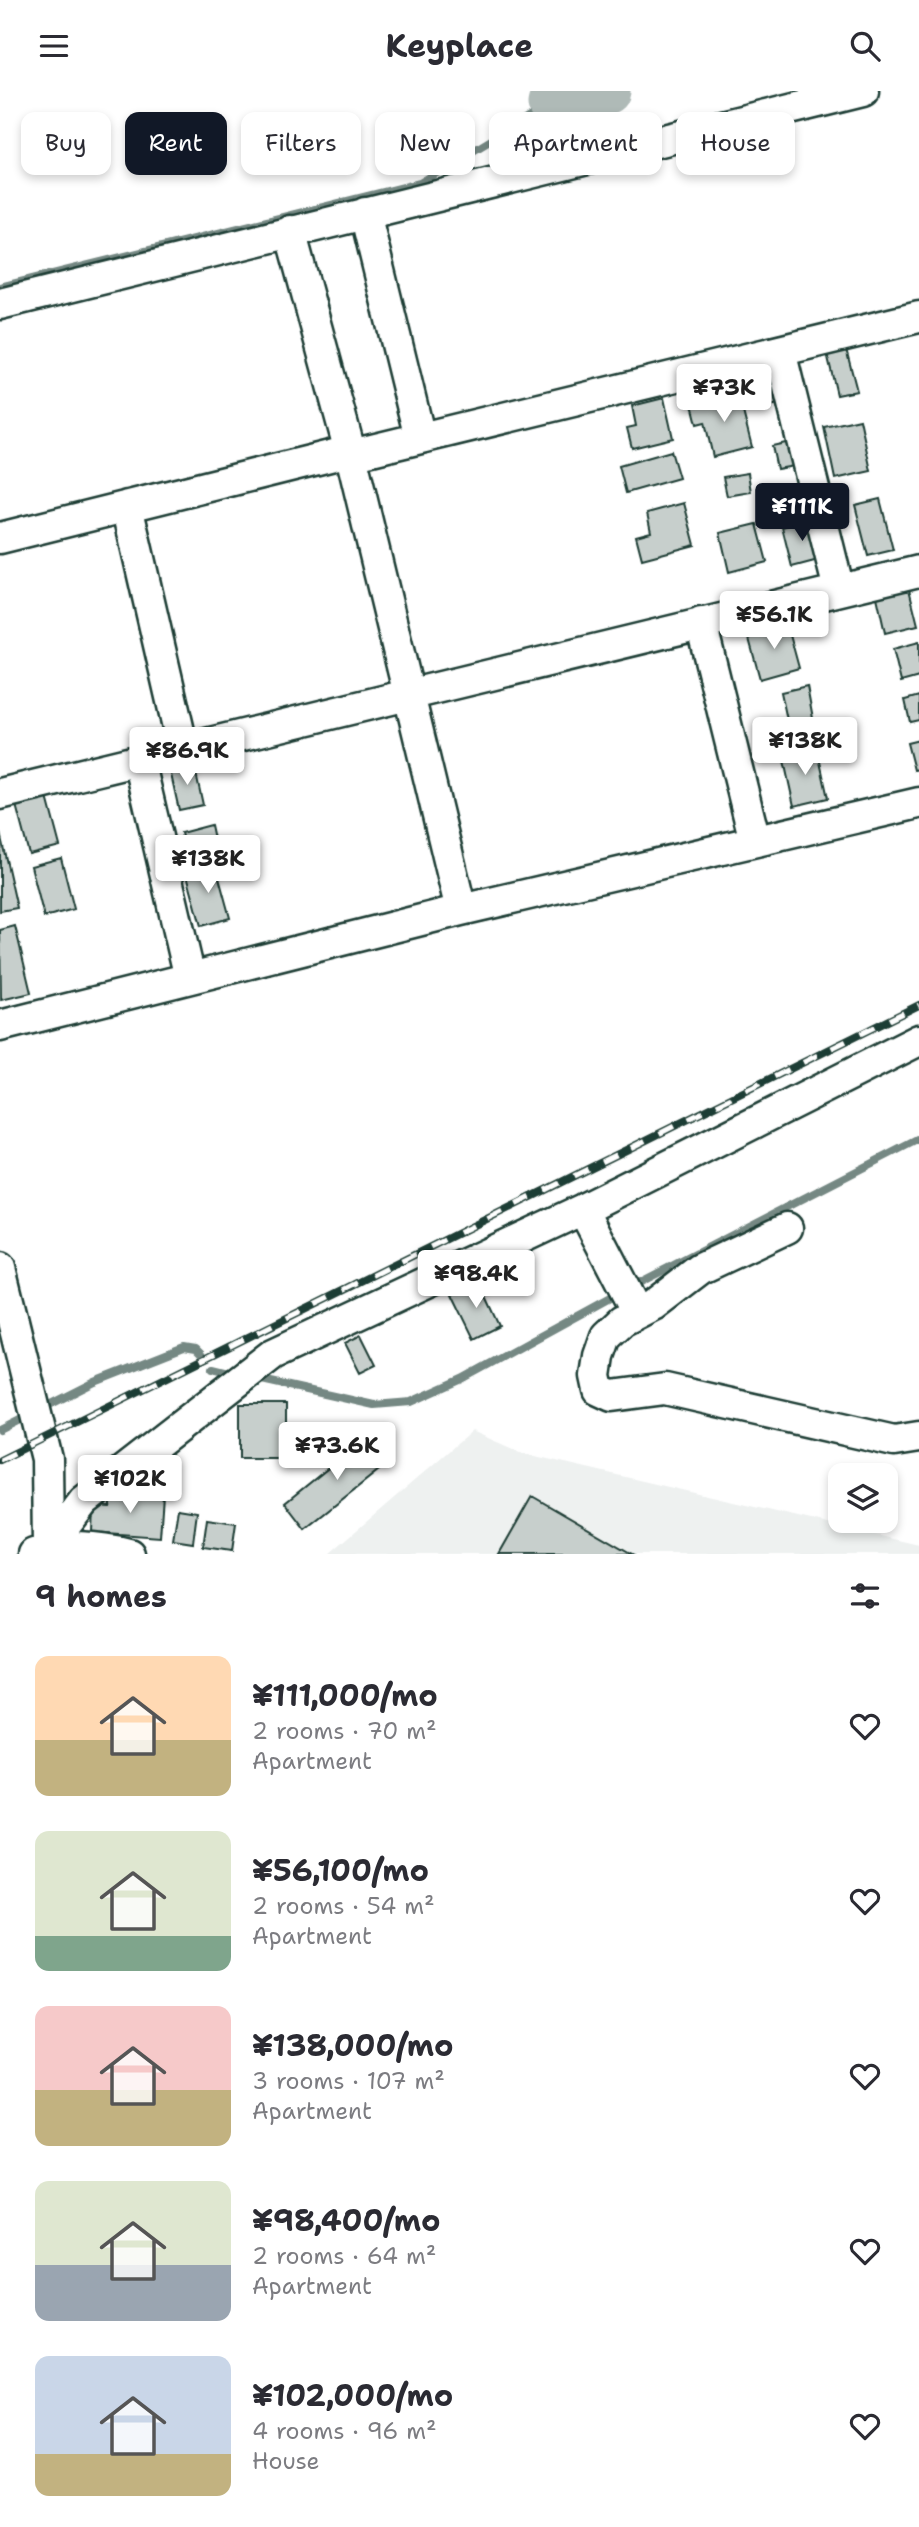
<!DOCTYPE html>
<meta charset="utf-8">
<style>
body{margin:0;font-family:"Shantell Sans",sans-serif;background:#f2f2f3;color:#2b2b33;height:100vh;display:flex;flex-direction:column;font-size:26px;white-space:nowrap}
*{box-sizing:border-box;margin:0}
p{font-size:23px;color:#7c7c81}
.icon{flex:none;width:38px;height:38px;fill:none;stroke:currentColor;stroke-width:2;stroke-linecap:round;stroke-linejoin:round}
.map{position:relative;height:1463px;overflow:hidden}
.drawer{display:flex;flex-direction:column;background:#fff;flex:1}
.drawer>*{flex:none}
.hud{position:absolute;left:21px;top:21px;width:878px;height:63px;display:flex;gap:14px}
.fabs{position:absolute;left:828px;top:1372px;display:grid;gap:14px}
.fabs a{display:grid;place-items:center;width:70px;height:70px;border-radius:14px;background:#fff;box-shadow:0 4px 10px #0003;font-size:35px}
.price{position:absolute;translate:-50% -60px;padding:0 16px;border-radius:7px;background:#fff;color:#222;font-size:23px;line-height:46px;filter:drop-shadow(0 2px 4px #0008)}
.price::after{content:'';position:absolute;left:50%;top:42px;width:21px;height:16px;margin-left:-10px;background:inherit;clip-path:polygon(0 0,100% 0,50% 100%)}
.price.selected{background:#111827;color:#fff}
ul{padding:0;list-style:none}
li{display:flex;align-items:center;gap:21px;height:175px;padding:0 35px}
li span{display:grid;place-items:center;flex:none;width:196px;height:140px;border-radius:14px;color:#555}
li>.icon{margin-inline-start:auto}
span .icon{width:84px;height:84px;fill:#fffc;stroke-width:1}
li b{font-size:30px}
h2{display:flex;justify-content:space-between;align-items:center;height:84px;padding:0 35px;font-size:30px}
.tag{padding:0 24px;border-radius:14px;background:#fff;box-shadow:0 4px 10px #0003;font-size:24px;line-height:63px}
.tag.selected{background:#111827;color:#fff}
header{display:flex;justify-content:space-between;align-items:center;height:91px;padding:0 35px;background:#fff;font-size:32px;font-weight:700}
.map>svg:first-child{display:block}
.built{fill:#eef1f0}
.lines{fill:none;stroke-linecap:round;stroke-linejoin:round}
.stream{stroke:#758883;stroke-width:8}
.river{stroke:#afbab7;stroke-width:47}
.building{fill:#c7cfcc;stroke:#1f3d34;stroke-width:2}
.minor-casing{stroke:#1f3d34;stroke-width:35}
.minor{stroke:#fff;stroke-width:30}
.rail-casing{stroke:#1f3d34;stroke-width:8}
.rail{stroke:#fff;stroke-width:5;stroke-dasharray:16;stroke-linecap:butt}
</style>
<header><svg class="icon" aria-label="menu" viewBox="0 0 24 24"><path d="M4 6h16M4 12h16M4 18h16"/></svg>Keyplace<svg class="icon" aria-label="search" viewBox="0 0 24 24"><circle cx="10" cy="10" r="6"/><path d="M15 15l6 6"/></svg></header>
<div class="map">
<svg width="919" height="1463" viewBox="0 0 919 1463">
<rect width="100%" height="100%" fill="#fff"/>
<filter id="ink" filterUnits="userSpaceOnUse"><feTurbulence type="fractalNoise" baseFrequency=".0143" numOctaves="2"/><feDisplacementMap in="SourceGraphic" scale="14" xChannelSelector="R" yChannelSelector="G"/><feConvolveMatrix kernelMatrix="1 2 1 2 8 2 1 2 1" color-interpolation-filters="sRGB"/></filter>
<g filter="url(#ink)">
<!-- built -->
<path class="built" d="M472,1340l50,22 397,92v9h-590z"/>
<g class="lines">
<!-- stream -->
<path class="stream" d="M0,196l420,-104 131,-79
M631,1196l288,-148
M213,1277l24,6
M253,1287l121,27 37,-3 51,-23 157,-86
M0,1339l95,-48 89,-35 12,2 5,5"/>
<!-- river -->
<path class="river" d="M551,13l56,-13"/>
</g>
<!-- building -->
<path class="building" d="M846,258l11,42 -20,4 -10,-42z
M773,282l9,30 -23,6 -8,-29z
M738,301l14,55 -39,10 -8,-35 -8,2 -5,-20z
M664,307l9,40 -41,10 -5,-20 9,-2 -4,-20z
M860,328l11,52 -36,8 -11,-52z
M795,350l5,24 -23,4 -5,-23z
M671,360l8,27 -53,15 -7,-27z
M748,382l3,19 -24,4 -4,-19z
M880,408l13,51 -25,6 -13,-51z
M684,412l11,42 -53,14 -6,-23 15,-4 -4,-19z
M811,428l11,40 -30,8 -10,-40z
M757,433l10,38 -38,10 -9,-39z
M909,498l9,36 -33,8 -8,-36z
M787,533l12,44 -39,11 -12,-44z
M919,551v35l-18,5 -8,-33z
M807,595l8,43 -25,5 -9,-42z
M919,605v24l-9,2 -5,-22z
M919,649v29l-5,1 -7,-27z
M817,657l11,50 -34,8 -11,-50z
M194,673l9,41 -24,5 -9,-40z
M47,706l13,49 -31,8 -13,-49z
M211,734l6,28 -29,7 -7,-27z
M0,742l17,75 -17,3z
M61,767l13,51 -30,8 -13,-51z
M215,772l15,55 -29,8 -15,-55z
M15,835l16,67 -30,7 -1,-70z
M479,1190l21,45 -26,13 -22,-45z
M361,1244l15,30 -16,8 -15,-30z
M240,1313h46v54h-46z
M368,1345l21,26 -84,67 -20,-26z
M115,1400l48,4 -3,42 -68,-5 1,-26 17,1z
M532,1405l100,58h-133z
M178,1418l19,3 -4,31 -20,-3z
M207,1428l29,4 -4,28 -29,-4z"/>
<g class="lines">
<defs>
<path id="minor" d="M365,122l55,225
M290,140l61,224 110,455
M0,213l863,-213
M780,260l59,239
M351,364l568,-138
M127,415l56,243
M0,447l350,-87
M701,532l54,218
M139,669l51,218
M0,703l919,-223
M0,935l461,-116 458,-107
M583,1118l54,104
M787,1137l-87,41 -47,36 -31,16 -16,15 -7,20 -3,20 3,14 13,6 53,-7 229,52 25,-4
M0,1177l47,191 1,89
M48,1457l36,-47 189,-147 310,-145 336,-169
M34,1463c28,-11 66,-7 95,0"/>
</defs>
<!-- minor casing -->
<use href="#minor" class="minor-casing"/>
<!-- minor -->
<use href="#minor" class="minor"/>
<defs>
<path id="rail" d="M0,1369l919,-455"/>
</defs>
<!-- rail casing -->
<use href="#rail" class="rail-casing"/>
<!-- rail -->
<use href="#rail" class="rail"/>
</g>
</g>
</svg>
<div class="fabs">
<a><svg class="icon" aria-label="layers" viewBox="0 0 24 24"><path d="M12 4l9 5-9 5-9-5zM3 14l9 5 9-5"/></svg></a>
</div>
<b class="price" style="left:724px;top:333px">¥73K</b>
<b class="price selected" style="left:802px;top:452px">¥111K</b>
<b class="price" style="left:774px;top:560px">¥56.1K</b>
<b class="price" style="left:805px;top:686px">¥138K</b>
<b class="price" style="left:187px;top:696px">¥86.9K</b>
<b class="price" style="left:208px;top:804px">¥138K</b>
<b class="price" style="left:476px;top:1219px">¥98.4K</b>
<b class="price" style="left:337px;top:1391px">¥73.6K</b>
<b class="price" style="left:130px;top:1424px">¥102K</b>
<div class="hud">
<a class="tag">Buy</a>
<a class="tag selected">Rent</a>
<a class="tag">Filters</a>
<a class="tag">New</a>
<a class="tag">Apartment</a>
<a class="tag">House</a>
</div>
</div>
<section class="drawer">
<h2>9 homes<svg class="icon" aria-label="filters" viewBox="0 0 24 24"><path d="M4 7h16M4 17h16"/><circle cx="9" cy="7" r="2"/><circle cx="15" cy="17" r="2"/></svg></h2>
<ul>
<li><span style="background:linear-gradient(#ffd9b3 60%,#c2b280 0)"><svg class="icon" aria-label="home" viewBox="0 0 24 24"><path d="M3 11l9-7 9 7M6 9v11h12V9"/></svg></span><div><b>¥111,000/mo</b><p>2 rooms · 70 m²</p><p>Apartment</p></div><svg class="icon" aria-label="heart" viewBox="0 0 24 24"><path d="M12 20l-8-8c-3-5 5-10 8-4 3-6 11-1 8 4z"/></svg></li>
<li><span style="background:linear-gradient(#dfe7d0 75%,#7fa58c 0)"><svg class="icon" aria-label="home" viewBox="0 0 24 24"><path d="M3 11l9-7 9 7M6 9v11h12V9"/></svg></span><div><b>¥56,100/mo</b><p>2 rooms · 54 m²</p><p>Apartment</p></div><svg class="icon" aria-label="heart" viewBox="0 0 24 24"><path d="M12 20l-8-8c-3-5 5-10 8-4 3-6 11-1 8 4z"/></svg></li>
<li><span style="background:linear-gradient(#f6c9c9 60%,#c2b280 0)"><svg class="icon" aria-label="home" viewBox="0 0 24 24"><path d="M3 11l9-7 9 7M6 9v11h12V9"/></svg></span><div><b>¥138,000/mo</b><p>3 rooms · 107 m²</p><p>Apartment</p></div><svg class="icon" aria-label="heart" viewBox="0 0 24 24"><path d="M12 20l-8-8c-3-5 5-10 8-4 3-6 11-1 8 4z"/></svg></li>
<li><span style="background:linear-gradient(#dfe7d0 60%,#9aa5b1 0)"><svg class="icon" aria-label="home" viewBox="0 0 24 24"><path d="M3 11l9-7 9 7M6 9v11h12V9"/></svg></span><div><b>¥98,400/mo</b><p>2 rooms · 64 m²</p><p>Apartment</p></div><svg class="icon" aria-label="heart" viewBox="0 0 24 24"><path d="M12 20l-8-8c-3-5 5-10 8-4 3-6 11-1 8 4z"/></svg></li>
<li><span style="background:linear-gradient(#c9d6e8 70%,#c2b280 0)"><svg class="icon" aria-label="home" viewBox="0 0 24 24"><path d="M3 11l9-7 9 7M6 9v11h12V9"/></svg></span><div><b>¥102,000/mo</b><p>4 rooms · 96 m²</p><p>House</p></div><svg class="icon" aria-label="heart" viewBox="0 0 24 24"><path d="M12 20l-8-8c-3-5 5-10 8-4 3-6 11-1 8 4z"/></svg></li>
</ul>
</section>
